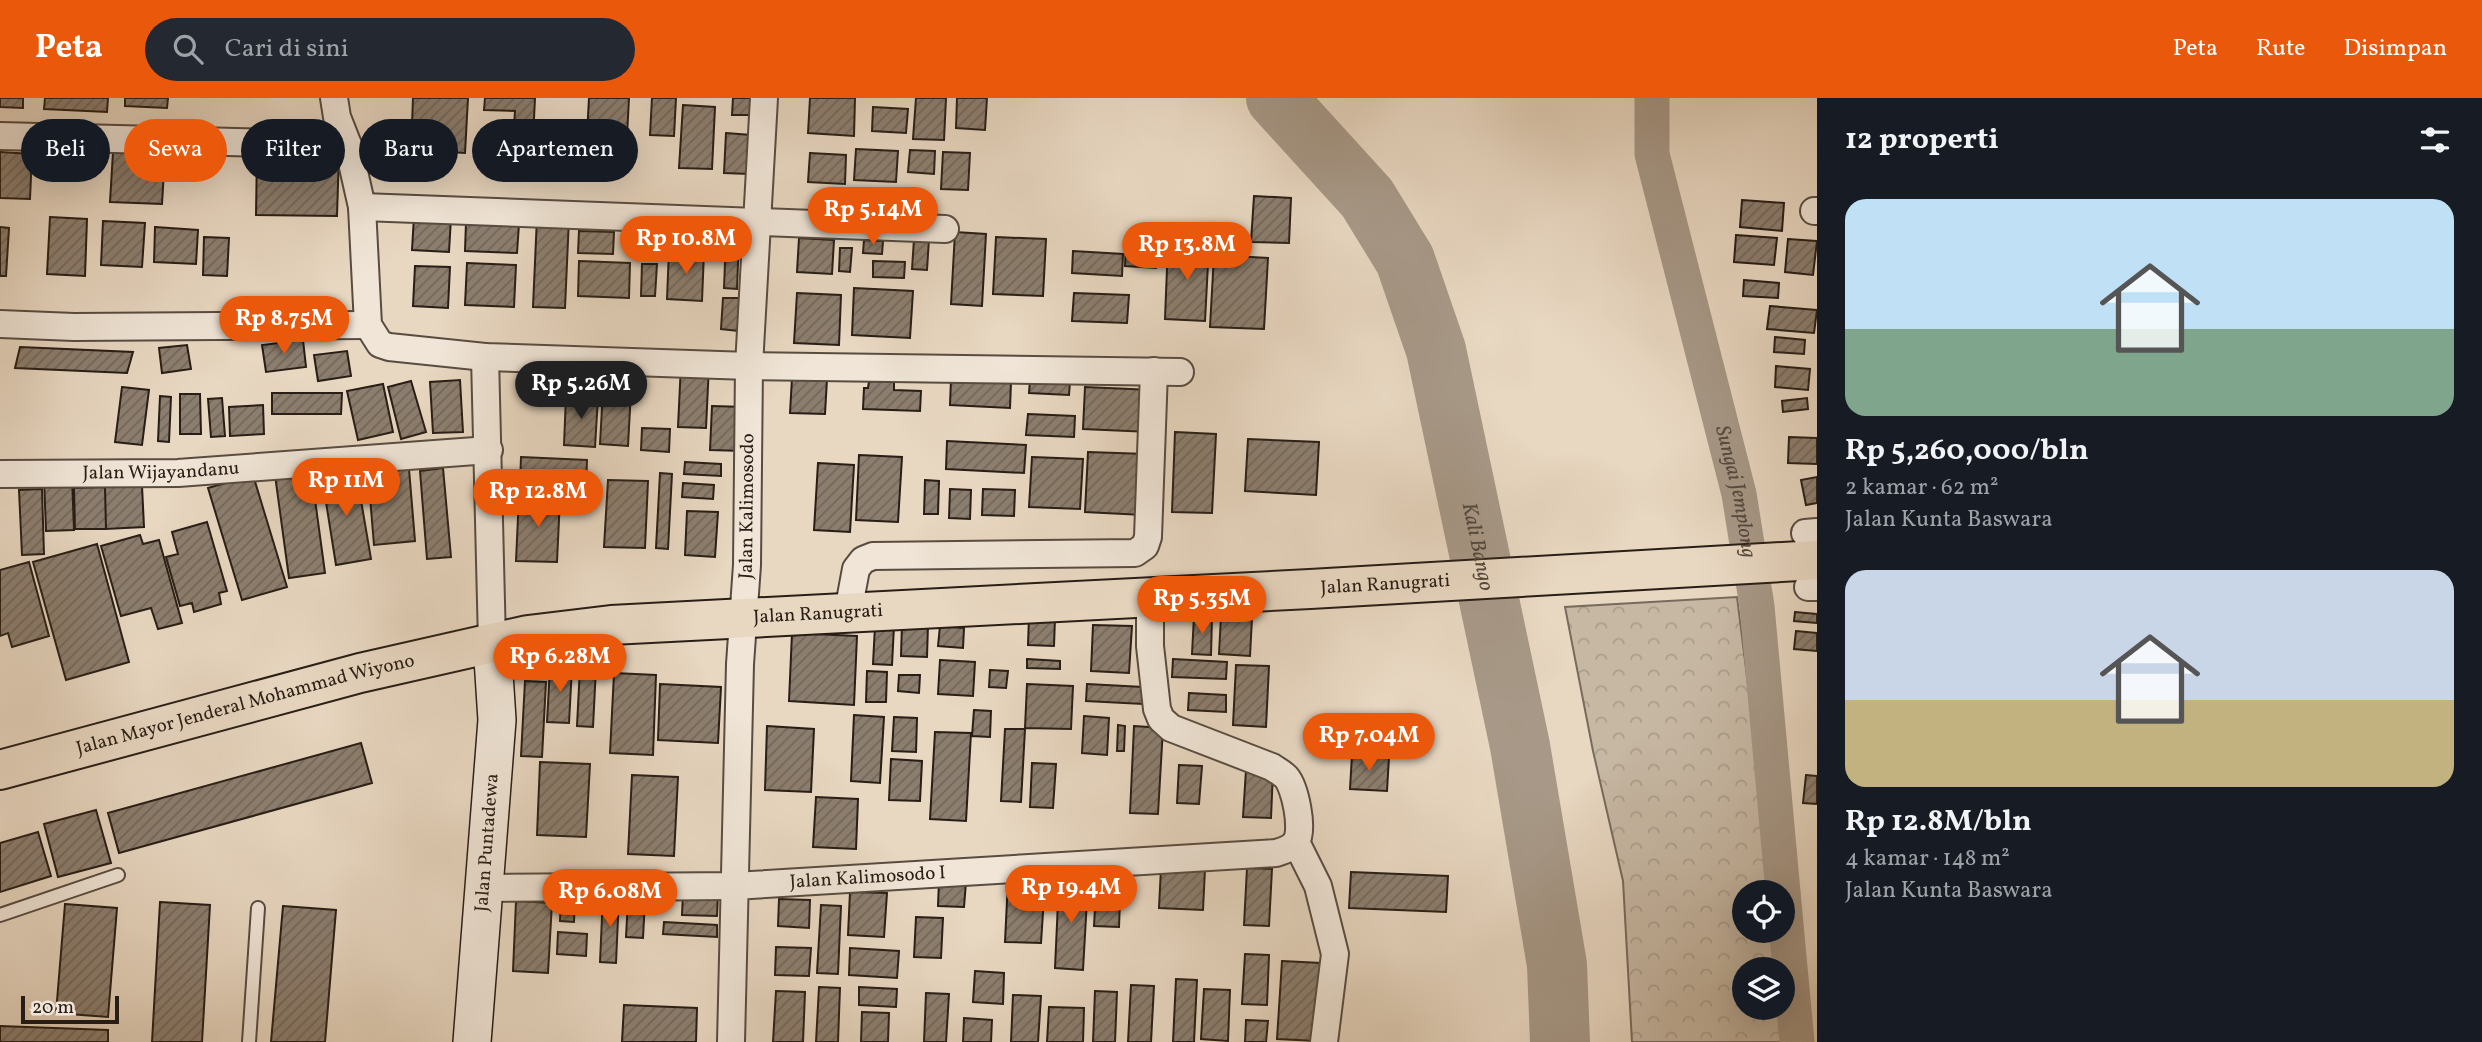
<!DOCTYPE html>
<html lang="id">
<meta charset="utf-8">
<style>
body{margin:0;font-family:Vollkorn,serif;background:#242831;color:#f1f3f6;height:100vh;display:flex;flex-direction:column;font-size:26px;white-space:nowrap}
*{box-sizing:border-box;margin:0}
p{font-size:23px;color:#9ea1a6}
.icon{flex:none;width:38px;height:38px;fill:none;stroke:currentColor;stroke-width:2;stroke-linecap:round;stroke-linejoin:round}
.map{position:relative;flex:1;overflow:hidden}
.details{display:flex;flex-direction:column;background:#171b24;width:665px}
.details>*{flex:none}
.banner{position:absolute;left:21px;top:21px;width:665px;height:63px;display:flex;gap:14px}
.buttons{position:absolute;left:1732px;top:782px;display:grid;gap:14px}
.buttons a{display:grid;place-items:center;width:63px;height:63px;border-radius:50%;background:#171b24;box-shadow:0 7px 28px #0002;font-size:35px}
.scale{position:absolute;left:21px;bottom:18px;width:98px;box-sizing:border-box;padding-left:7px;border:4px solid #281e16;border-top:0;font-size:19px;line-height:24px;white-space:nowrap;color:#281e16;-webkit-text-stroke:5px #f0e5d7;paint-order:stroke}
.price{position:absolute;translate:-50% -60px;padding:0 16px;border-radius:24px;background:#ea580c;color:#fff;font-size:23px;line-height:46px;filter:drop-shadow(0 2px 4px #0008)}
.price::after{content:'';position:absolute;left:50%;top:42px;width:21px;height:16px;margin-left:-10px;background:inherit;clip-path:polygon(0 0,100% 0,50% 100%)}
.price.on{background:#222;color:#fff}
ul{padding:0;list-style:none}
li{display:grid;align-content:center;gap:14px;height:371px;padding:0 28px}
li span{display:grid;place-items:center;height:217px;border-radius:21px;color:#555}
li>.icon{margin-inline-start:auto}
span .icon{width:126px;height:126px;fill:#fffc;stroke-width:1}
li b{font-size:30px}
h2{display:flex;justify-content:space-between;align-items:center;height:84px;padding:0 28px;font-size:30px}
.chip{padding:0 24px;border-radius:32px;background:#171b24;box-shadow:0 7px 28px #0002;font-size:24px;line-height:63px}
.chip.on{background:#ea580c;color:#fff}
header{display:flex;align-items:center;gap:42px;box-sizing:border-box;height:98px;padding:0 35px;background:#ea580c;color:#fff}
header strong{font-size:33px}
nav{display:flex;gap:38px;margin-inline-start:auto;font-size:24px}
.search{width:490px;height:63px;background:#242831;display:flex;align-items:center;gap:18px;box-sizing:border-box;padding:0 24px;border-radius:38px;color:#9ea1a6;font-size:26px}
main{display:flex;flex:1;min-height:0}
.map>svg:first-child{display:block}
.forest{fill:url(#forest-crowns);stroke:#786b5d;stroke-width:2}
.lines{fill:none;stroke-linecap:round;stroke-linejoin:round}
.canal{stroke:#a79887;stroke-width:35}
.river{stroke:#a79887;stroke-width:60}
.building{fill:url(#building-hatch);stroke:#281e16;stroke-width:2}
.lane-casing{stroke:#584c41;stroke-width:16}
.street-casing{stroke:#584c41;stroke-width:30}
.secondary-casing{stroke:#281e16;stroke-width:40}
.primary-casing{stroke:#281e16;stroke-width:42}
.lane{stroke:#f0e5d7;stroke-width:12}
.street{stroke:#f0e5d7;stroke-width:26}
.secondary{stroke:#f0e5d7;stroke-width:37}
.primary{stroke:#e8d7c1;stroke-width:38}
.labels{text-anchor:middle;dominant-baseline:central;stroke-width:7;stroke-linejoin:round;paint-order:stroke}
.street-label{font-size:19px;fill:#281e16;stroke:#f0e5d7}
.water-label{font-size:21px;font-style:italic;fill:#54493e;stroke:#f0e5d7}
</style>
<header>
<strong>Peta</strong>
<div class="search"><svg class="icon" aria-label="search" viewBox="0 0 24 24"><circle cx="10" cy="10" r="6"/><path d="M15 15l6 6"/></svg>Cari di sini</div>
<nav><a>Peta</a><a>Rute</a><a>Disimpan</a></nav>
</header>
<main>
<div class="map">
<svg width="1817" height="944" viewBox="0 0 1817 944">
<defs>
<pattern id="forest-crowns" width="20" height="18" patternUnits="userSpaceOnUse" patternTransform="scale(1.75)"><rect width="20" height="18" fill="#c7b8a4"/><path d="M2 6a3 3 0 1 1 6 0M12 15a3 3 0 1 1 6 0" fill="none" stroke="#ab9e8c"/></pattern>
<pattern id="building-hatch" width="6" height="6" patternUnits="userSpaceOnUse" patternTransform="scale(1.75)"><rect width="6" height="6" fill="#8c7e6f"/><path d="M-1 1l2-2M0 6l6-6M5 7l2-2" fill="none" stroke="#72675a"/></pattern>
</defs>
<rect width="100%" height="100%" fill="#e8d7c1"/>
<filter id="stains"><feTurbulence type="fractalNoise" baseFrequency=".00286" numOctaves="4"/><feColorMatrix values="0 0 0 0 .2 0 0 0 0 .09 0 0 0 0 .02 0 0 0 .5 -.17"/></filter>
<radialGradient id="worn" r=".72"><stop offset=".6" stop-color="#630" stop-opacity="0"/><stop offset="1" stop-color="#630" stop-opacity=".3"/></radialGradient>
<!-- forest -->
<path class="forest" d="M1737,499l18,144 14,151h-24v39h27l3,38 -30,1v38h34l2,34h-149l-9,-161 -30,-130 -28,-144z"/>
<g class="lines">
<!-- canal -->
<g class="canal">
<path id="s1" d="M1652,0v56l87,340 18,112 26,286"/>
<path d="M1783,795l14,149"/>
</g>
<!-- river -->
<path class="river" id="s2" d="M1276,0l91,100 38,62 31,90 84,396 37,219 3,77"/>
</g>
<!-- building -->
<path class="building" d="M0,0h23v10l-23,-1z
M45,0h63l-1,14 -63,-3z
M125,0h43l-1,10 -42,-2z
M413,0h55l-3,55 -54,-3z
M485,0h50l-3,61 -20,-2 3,-46 -31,-1z
M589,0h40l-4,76 -40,-2z
M652,0h24l-2,38 -24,-1z
M733,0h18l-1,17h-18z
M810,0h45l-1,38 -46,-3z
M916,0h30l-2,42 -31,-1z
M957,0h30l-2,32 -29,-2z
M683,7l32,2 -3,62 -33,-1z
M873,9l35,2 -2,24 -34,-2z
M726,35l25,2 -2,39 -25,-1z
M46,50l36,1 -1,31 -37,-1z
M856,51l42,2 -2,31 -42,-2z
M910,52l25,1 -1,23 -26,-2z
M0,54l32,2 -2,45 -30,-1z
M113,54l52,2 -3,50 -52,-2z
M257,54l82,1 -2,63 -81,-1z
M943,54l27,1 -2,37 -27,-1z
M810,55l36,2 -1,29 -37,-2z
M1254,98l37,2 -2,45 -38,-1z
M1742,102l42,3 -2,28 -42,-4z
M414,118l37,2 -2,34 -37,-2z
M50,119l37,2 -2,57 -38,-2z
M537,119l32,1 -4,90 -32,-1z
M103,123l42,2 -3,44 -41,-2z
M466,124l53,2 -2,29 -52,-2z
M0,129l9,1 -3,48h-6z
M155,129l43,3 -2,34 -42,-2z
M579,133l35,1 -1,22 -35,-1z
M666,133l54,2v7l-55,-3z
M955,134l31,2 -4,72 -31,-2z
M1736,137l41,3 -3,27 -40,-3z
M204,139l25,1 -2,38 -24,-1z
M626,139l32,1 -1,8 -31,-1z
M726,139l13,1 -2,51 -13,-1z
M996,139l50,2 -3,57 -50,-2z
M799,140l35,2 -2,34 -35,-2z
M914,141h15l-2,31 -15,-1z
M1788,141l29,2 -4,34 -28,-3z
M864,142l19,1 -1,13 -19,-1z
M1126,143l31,2 -1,25 -31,-2z
M1168,145l41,2 -4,76 -40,-2z
M840,150h12l-2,24 -11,-1z
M669,152l35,2 -2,49 -35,-2z
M1073,153l50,3 -1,22 -50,-3z
M1214,157l54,3 -4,71 -54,-2z
M579,163l51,2 -1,35 -51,-2z
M873,163l32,1 -1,16 -31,-1z
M467,165l49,2 -2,42 -49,-2z
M642,166h15l-2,32h-14z
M415,168l35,1 -2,41 -35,-2z
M1744,182l35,3 -1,15 -35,-2z
M854,190l59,3 -3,47 -58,-3z
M797,195l44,2 -2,50 -45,-2z
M1074,195l55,2 -2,28 -55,-2z
M723,200h17l-2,33 -17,-2z
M1770,208l47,4 -3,23 -47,-4z
M1775,239l30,3 -1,14 -30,-2z
M303,242l3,27 -40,5 -4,-27z
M187,247l4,24 -29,4 -3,-25z
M20,249l113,5 -6,21 -112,-5z
M347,253l4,25 -33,5 -4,-26z
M681,266l28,1 -3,63 -28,-1z
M1776,268l34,3 -2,21 -33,-3z
M604,273l28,1 -4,74 -28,-2z
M792,280l35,1 -2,35 -35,-1z
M951,281l60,3 -1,26 -60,-3z
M460,282l3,52 -30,1 -3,-51z
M1030,282l40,2 -1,13 -40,-2z
M411,283l15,51 -25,7 -13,-52z
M869,283l25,1v8l27,1 -1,20 -57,-2 1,-21h4z
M383,286l10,48 -35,8 -11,-49z
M122,289l27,3 -7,55 -27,-3z
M1085,289l67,3 -2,42 -67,-3z
M272,295h70l-1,21h-69z
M180,296h20l1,40h-21z
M160,298l11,1 -2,45 -11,-1z
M566,298l32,1 -3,50 -31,-2z
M222,300l3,38 -14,1 -3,-38z
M1807,300l1,11 -25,3 -1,-11z
M263,307l1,29 -34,2 -1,-29z
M712,308l33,1 -2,44 -33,-1z
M1028,316l47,2 -1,21 -48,-2z
M642,330l28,1 -1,23 -28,-2z
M1175,334l41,2 -4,79 -40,-1z
M1789,339l28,1v26l-29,-1z
M1248,341l71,3 -3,53 -71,-4z
M947,343l79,4 -2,28 -78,-4z
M1088,354l58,2 -3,61 -58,-3z
M859,357l43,2 -4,65 -42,-2z
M521,359l66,3 -1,28 -66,-3z
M1032,359l51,2 -3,50 -51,-2z
M685,364l36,2v12l-37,-2z
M818,365l36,2 -4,67 -36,-2z
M443,370l8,89 -24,2 -7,-88z
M409,371l6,72 -41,4 -6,-72z
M311,372l14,103 -36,5 -14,-103z
M356,373l15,88 -35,6 -14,-88z
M660,375l12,1 -4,75 -12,-1z
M253,377l34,112 -45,13 -34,-112z
M72,379l2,53 -28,1 -2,-53z
M1817,379v26l-11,2 -5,-25z
M608,382l40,1 -3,67 -41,-1z
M925,382l14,1 -1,33h-14z
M683,385l31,2 -1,14 -31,-2z
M142,388l2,41 -38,2 -1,-42z
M105,389l1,42h-31l-1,-41z
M42,391l2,65 -22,1 -3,-65z
M950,391l21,1 -1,29 -21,-1z
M983,391l32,1 -1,26 -32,-1z
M519,398l41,2 -3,64 -41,-1z
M687,413l31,1 -3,45 -30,-2z
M207,424l20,69 -8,2 2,11 -27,8 -2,-9 -12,3 -14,-49 12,-3 -6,-22z
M140,437l3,9 16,-4 23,83 -24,6 -7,-21 -30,8 -20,-70z
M97,446l32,118 -63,18 -33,-118z
M29,464l20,74 -37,11 -4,-14 -8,3v-66z
M1795,514l22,2v9l-23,-2z
M1194,518l18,1 -1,38 -19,-1z
M1221,518l31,2 -2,38 -31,-2z
M1029,519l26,1 -1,28 -26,-1z
M902,525l26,2 -1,32 -26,-1z
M1093,527l39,1 -3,47 -38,-2z
M875,528h19l-2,39 -19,-1z
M940,528l24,2 -1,20 -25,-2z
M1796,533l21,2v18l-23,-2z
M792,535l65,3 -3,69 -65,-4z
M1027,561l33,2v8l-33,-1z
M1173,561l54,3 -1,17 -54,-2z
M940,562l35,2 -2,34 -35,-2z
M1236,567l33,1 -3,61 -33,-2z
M550,568l22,1 -3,56 -22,-1z
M580,569l16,1 -3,59 -16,-1z
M990,572l18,1 -2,17 -17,-1z
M867,573l20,1 -1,30h-20z
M614,575l42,2 -3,80 -43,-2z
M899,577h21l-1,18 -21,-2z
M525,583l21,1 -4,75 -21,-1z
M660,586l61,3 -3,56 -60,-3z
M1027,586l46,2 -2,43 -46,-1z
M1087,586l56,3v17l-57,-3z
M1189,595l37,2v17l-38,-2z
M974,612l17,1 -1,26 -18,-1z
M854,617l30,2 -4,66 -29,-2z
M1084,618l25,2 -2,37 -25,-2z
M894,619l23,1 -1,34 -24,-1z
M1118,627l7,1 -1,25h-7z
M767,628l47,3 -3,63 -46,-2z
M1134,628l29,2 -5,86 -28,-1z
M1005,631h20l-4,73 -20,-1z
M935,634l36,1 -5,88 -36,-2z
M361,645l11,40 -253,70 -11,-40z
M1352,657l37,2 -2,34 -37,-2z
M891,661l31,2 -2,40 -31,-1z
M540,664l50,2 -4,73 -49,-2z
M1032,665l24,1 -3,44 -23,-1z
M1179,667l23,1 -3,38 -22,-1z
M1246,672l27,1 -2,47 -28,-1z
M632,677l46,2 -4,79 -46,-2z
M1806,677l11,1v28l-14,-1z
M816,699l42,2 -2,50 -43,-2z
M96,712l15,53 -53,14 -14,-53z
M38,734l13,44 -51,16v-49z
M1161,770l44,1 -2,41 -44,-2z
M1247,770l25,1 -3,57 -25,-1z
M1351,774l97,4 -2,36 -97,-4z
M1097,776l24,1 -2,52 -25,-1z
M1008,782l37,2 -4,61 -36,-1z
M1059,782l29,2 -5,88 -28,-2z
M939,783l27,1 -2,25 -26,-1z
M683,794l35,2 -1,22 -35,-1z
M850,794l37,1 -3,44 -36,-2z
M561,795h14l-1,29 -14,-1z
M603,797l16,1 -3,67 -16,-1z
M628,801l17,1 -2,38 -17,-1z
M779,801l31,1 -1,28 -31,-2z
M516,803l36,2 -4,70 -35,-2z
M160,804l50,3 -8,137h-50z
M65,806l52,4 -9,109 -52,-4z
M821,807l20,1 -3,68 -21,-1z
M283,808l53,4 -11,132h-54z
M916,819l27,1 -2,40 -27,-1z
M664,824l53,3v12l-54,-3z
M558,834l29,2 -1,22 -29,-2z
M776,849l35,1 -2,28 -34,-1z
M850,850l49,3 -2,27 -48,-3z
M1245,856l24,1 -2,50 -25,-1z
M1282,863l39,2 -4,78 -40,-2z
M975,873l29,2 -1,31 -30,-2z
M1176,881l21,1 -3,62h-21z
M1131,887l23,1 -3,56h-23z
M819,889l21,1 -2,54h-22z
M859,889l38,2 -1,18 -37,-2z
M1204,891l26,1 -2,51 -27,-2z
M776,893l29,1 -2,50h-30z
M1095,893l22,1 -2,50h-22z
M926,895l23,1 -3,48h-22z
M1013,897l28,1 -3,46h-27z
M624,907l73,3 -1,34h-74z
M1049,909l35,1 -1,34h-36z
M862,914l27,1 -1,29h-27z
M964,920l28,2 -1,22h-28z
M1246,922l22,1 -2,21h-21z
M0,928l108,4v12h-108z"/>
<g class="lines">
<defs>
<path id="lane" d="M0,817l118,-40
M249,944l9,-134"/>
<g id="street">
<path d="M334,0l3,19 11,28 14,62 6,118 12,19 9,3 96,10 264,9 431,6"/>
<path d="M0,38l348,9"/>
<path d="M362,109l583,22"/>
<path d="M1814,113h3"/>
<path d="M0,226l74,3 294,-2"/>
<path d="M485,259l7,286"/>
<path id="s3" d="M0,376l178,-1 311,-23"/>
<path d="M1805,435l12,-1"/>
<path d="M1808,489h9"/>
<path d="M848,514l8,-43 7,-9 10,-4 262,-3 10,-7 3,-9 6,-166"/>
<path d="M1296,744l22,44 17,68 -11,88"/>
<path id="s4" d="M485,790l249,-2 542,-33c7,-2 16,-5 20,-11 8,-13 -1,-55 -10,-65 -4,-4 -10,-7 -14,-10l-101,-39 -10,-9 -4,-10 -7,-63v-49"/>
<path id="s5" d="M731,944l9,-378 7,-99 2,-199 15,-268"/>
</g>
<g id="secondary">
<path id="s6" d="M472,944l25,-322 -5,-77"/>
</g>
<g id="primary">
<path id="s7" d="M0,672l360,-97 168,-38 83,-10 699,-36 507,-29"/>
</g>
</defs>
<!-- lane casing -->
<use href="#lane" class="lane-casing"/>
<!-- street casing -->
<use href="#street" class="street-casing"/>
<!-- secondary casing -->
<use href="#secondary" class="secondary-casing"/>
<!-- primary casing -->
<use href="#primary" class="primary-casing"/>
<!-- lane -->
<use href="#lane" class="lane"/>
<!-- street -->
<use href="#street" class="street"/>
<!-- secondary -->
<use href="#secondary" class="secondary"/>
<!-- primary -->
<use href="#primary" class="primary"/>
</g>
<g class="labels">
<!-- street labels -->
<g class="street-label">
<text stroke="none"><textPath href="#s3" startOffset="161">Jalan Wijayandanu</textPath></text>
<text stroke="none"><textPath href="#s5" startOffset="536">Jalan Kalimosodo</textPath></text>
<text stroke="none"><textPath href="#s7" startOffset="1404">Jalan Ranugrati</textPath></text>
<text stroke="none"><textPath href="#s7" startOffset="836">Jalan Ranugrati</textPath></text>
<text stroke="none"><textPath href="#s7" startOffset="254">Jalan Mayor Jenderal Mohammad Wiyono</textPath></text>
<text stroke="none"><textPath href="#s6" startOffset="200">Jalan Puntadewa</textPath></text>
<text stroke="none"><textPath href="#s4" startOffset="383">Jalan Kalimosodo I</textPath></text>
</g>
<!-- water labels -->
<g class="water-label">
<text stroke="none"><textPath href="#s1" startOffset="404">Sungai Jemplong</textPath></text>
<text stroke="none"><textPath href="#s2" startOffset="504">Kali Bango</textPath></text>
</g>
</g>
<rect width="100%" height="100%" filter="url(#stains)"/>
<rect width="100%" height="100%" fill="url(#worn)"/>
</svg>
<div class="buttons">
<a><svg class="icon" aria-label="locate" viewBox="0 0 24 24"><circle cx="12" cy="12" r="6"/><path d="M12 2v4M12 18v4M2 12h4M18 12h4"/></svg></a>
<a><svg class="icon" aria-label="layers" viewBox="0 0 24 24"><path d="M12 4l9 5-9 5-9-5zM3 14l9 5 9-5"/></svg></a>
</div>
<div class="scale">20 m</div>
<b class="price" style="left:873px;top:149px">Rp 5.14M</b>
<b class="price" style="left:686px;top:178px">Rp 10.8M</b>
<b class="price" style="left:1187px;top:184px">Rp 13.8M</b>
<b class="price" style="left:284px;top:258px">Rp 8.75M</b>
<b class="price on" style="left:581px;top:323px">Rp 5.26M</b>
<b class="price" style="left:346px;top:420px">Rp 11M</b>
<b class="price" style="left:538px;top:431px">Rp 12.8M</b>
<b class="price" style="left:1202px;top:538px">Rp 5.35M</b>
<b class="price" style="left:560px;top:596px">Rp 6.28M</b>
<b class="price" style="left:1369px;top:675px">Rp 7.04M</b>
<b class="price" style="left:1071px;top:827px">Rp 19.4M</b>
<b class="price" style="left:610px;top:831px">Rp 6.08M</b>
<div class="banner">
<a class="chip">Beli</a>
<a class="chip on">Sewa</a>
<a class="chip">Filter</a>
<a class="chip">Baru</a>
<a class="chip">Apartemen</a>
</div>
</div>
<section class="details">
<h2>12 properti<svg class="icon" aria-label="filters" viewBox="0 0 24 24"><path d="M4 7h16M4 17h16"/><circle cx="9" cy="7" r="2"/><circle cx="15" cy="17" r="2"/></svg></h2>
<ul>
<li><span style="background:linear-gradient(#bfe0f5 60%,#7fa58c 0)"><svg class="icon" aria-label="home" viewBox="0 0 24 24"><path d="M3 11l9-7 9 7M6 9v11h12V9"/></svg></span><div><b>Rp 5,260,000/bln</b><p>2 kamar · 62 m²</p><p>Jalan Kunta Baswara</p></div></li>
<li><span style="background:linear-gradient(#c9d6e8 60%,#c2b280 0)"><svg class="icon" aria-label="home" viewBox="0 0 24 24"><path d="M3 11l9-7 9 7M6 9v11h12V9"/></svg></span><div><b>Rp 12.8M/bln</b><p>4 kamar · 148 m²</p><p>Jalan Kunta Baswara</p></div></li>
</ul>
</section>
</main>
